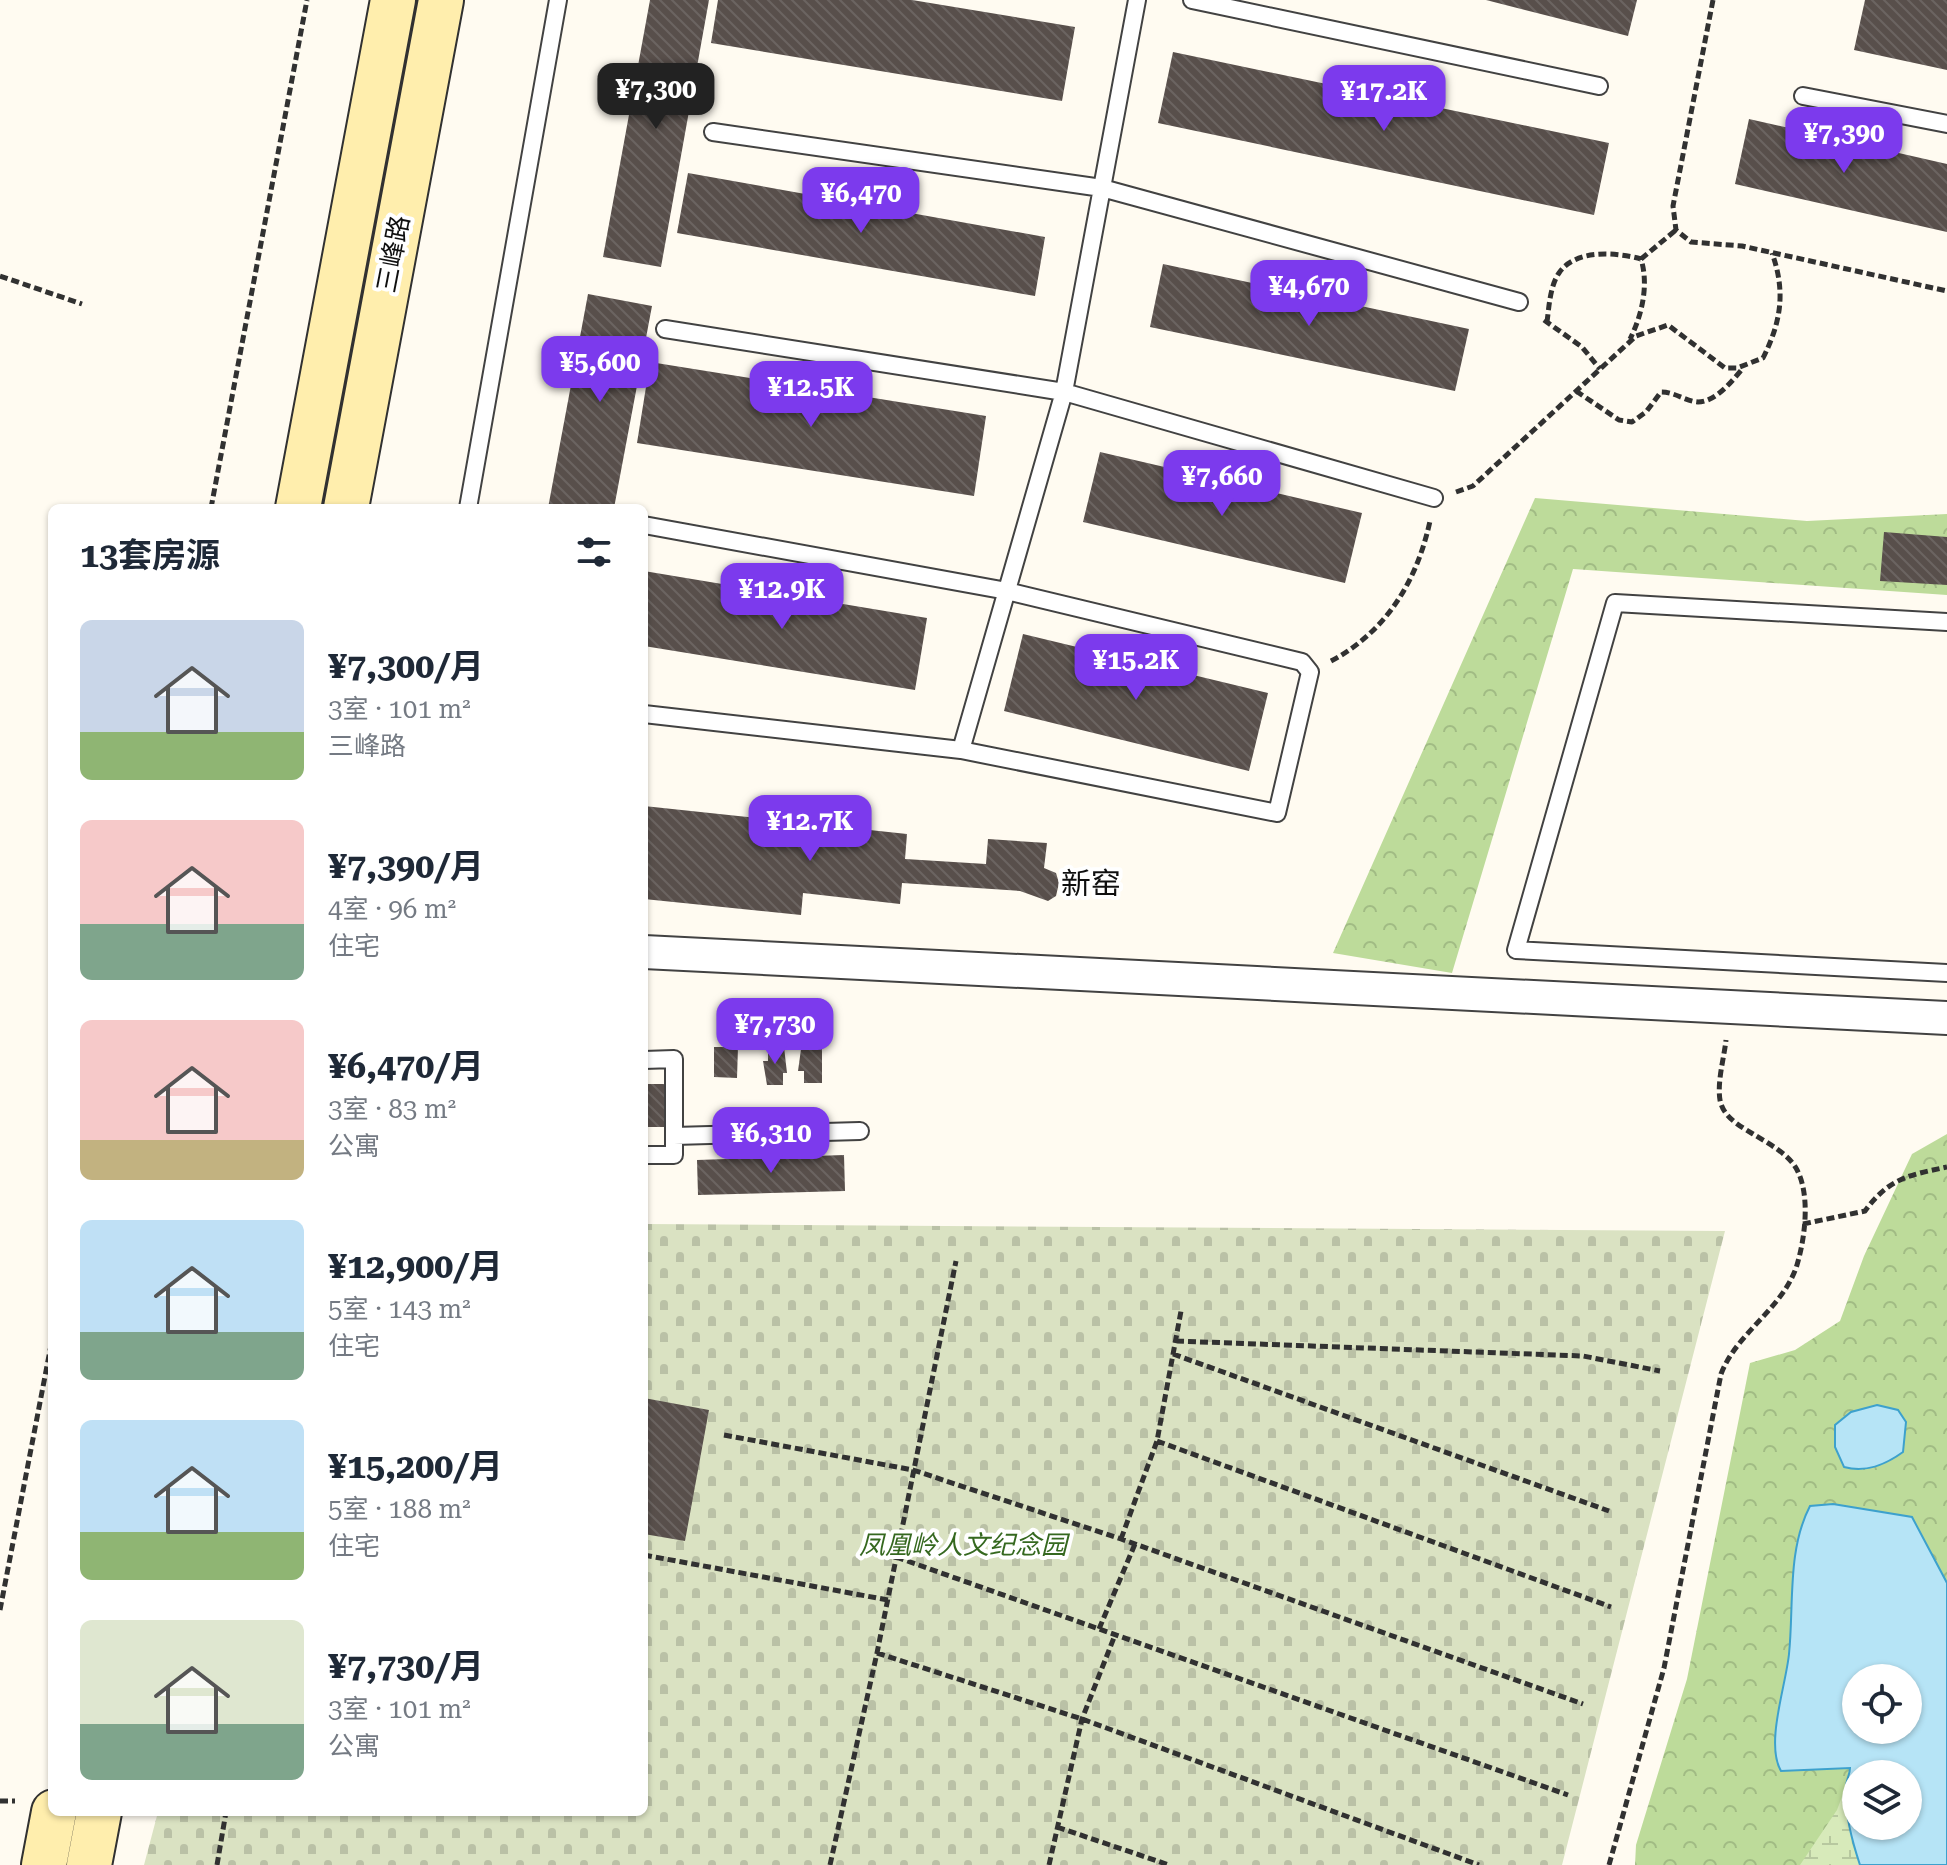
<!DOCTYPE html>
<html lang="zh">
<meta charset="utf-8">
<style>
body{margin:0;font-family:"Roboto Serif","Noto Sans SC",serif;background:#f2f2f3;color:#1f2937;height:100vh;display:flex;flex-direction:column;font-size:30px;white-space:nowrap}
*{box-sizing:border-box;margin:0}
p{font-size:26px;color:#747a83}
.icon{flex:none;width:44px;height:44px;fill:none;stroke:currentColor;stroke-width:2;stroke-linecap:round;stroke-linejoin:round}
.map{position:relative;flex:1;overflow:hidden}
.side{position:absolute;left:48px;top:504px;width:600px;height:1312px;display:flex;flex-direction:column;background:#fff;border-radius:12px;box-shadow:0 2px 6px #0004}
.side>*{flex:none}
.tools{position:absolute;left:1842px;top:1664px;display:grid;gap:16px}
.tools a{display:grid;place-items:center;width:80px;height:80px;border-radius:50%;background:#fff;box-shadow:0 2px 6px #0004;font-size:40px}
.price{position:absolute;translate:-50% -68px;padding:0 18px;border-radius:16px;background:#7c3aed;color:#fff;font-size:26px;line-height:52px;filter:drop-shadow(0 2px 4px #0008)}
.price::after{content:'';position:absolute;left:50%;top:48px;width:24px;height:18px;margin-left:-12px;background:inherit;clip-path:polygon(0 0,100% 0,50% 100%)}
.price.selected{background:#222;color:#fff}
ul{padding:0;list-style:none}
li{display:flex;align-items:center;gap:24px;height:200px;padding:0 32px}
li span{display:grid;place-items:center;flex:none;width:224px;height:160px;border-radius:12px;color:#555}
li>.icon{margin-inline-start:auto}
span .icon{width:96px;height:96px;fill:#fffc;stroke-width:1}
li b{font-size:34px}
h2{display:flex;justify-content:space-between;align-items:center;height:96px;padding:0 32px;font-size:34px}
.map>svg:first-child{display:block}
.forest{fill:url(#forest-crowns);fill-rule:evenodd}
.wetland{fill:url(#wetland-marsh)}
.cemetery{fill:url(#cemetery-stones)}
.water{fill:#b6e4f6;stroke:#3da1cd;stroke-width:2;fill-rule:evenodd}
.building{fill:url(#building-back-hatch)}
.lines{fill:none;stroke-linecap:round;stroke-linejoin:round}
.lane-casing{stroke:#424242;stroke-width:20}
.street-casing{stroke:#424242;stroke-width:36}
.secondary-casing{stroke:#313131;stroke-width:48}
.path{stroke:#313131;stroke-width:5;stroke-dasharray:8 4;stroke-linecap:butt}
.lane{stroke:#fff;stroke-width:16}
.street{stroke:#fff;stroke-width:32}
.secondary{stroke:#ffeead;stroke-width:44}
.labels{text-anchor:middle;dominant-baseline:central;stroke-width:8;stroke-linejoin:round;paint-order:stroke}
.street-label{font-size:26px;fill:#0f0f0f;stroke:#fff}
.park-label{font-size:26px;font-style:italic;fill:#35681f;stroke:#fff}
.quarter-label{font-size:30px;fill:#0f0f0f;stroke:#fff}
</style>
<div class="map">
<svg width="1947" height="1865" viewBox="0 0 1947 1865">
<defs>
<pattern id="forest-crowns" width="20" height="18" patternUnits="userSpaceOnUse" patternTransform="scale(2)"><rect width="20" height="18" fill="#bddb9a"/><path d="M2 6a3 3 0 1 1 6 0M12 15a3 3 0 1 1 6 0" fill="none" stroke="#a1bb84"/></pattern>
<pattern id="wetland-marsh" width="20" height="14" patternUnits="userSpaceOnUse" patternTransform="scale(2)"><rect width="20" height="14" fill="#d7eaba"/><path d="M1 5h8M5 5V1M11 12h8M15 12V8" fill="none" stroke="#b7c89f"/></pattern>
<pattern id="cemetery-stones" width="16" height="16" patternUnits="userSpaceOnUse" patternTransform="scale(2)"><rect width="16" height="16" fill="#dae2c2"/><path d="M2 7V4a2 2 0 0 1 4 0v3zM10 15v-3a2 2 0 0 1 4 0v3z" fill="#bac1a6"/></pattern>
<pattern id="building-back-hatch" width="6" height="6" patternUnits="userSpaceOnUse" patternTransform="scale(2)"><rect width="6" height="6" fill="#584f4b"/><path d="M-1 5l2 2M0 0l6 6M5-1l2 2" fill="none" stroke="#6b6461"/></pattern>
</defs>
<rect width="100%" height="100%" fill="#fffbf1"/>
<!-- forest -->
<path class="forest" d="M1535,498l272,23 140,-7v81l-374,-26 -121,404 -119,-20z
M1947,1134v731h-312l1,-20 51,-166 63,-316 45,-13 45,-29 24,-65 48,-102zM1856,1678h52v52h-52zM1856,1774h52v52h-52z"/>
<!-- wetland -->
<path class="wetland" d="M1846,1786l6,58 8,21h-60l37,-55z"/>
<!-- cemetery -->
<path class="cemetery" d="M644,1224l1081,7 -163,634h-1418l14,-53h486z"/>
<!-- water -->
<path class="water" d="M1877,1405l21,5 8,12 -3,30c-18,13 -37,21 -59,15l-9,-20v-22l16,-13z
M1833,1504l79,13 35,66v282h-87c-8,-24 -16,-53 -14,-78 0,-7 4,-12 4,-19l-69,3c-16,-27 5,-86 8,-117 5,-48 -2,-104 21,-148zM1856,1678h52v52h-52zM1856,1774h52v52h-52z"/>
<!-- building -->
<path class="building" d="M650,0h59l-48,267 -58,-10z
M718,0h194l163,27 -13,74 -351,-58z
M1486,0h151l-9,36z
M1865,0h82v70l-93,-20z
M1173,52l436,91 -15,72 -436,-92z
M1749,119l198,45v68l-212,-48z
M688,173l357,64 -10,59 -358,-63z
M1163,264l306,65 -14,62 -305,-64z
M588,294l64,12 -38,202h-66z
M650,362l336,54 -12,80 -337,-53z
M1100,452l262,61 -17,70 -262,-61z
M1884,532l63,5v48l-67,-4z
M644,571l283,47 -12,72 -271,-44z
M1023,634l245,59 -19,78 -245,-60z
M644,806l263,28 -2,25 81,5 2,-25 59,4 -3,25 12,5 3,10 -3,13 -8,5 -28,-10 -118,-8 -2,21 -97,-11 -2,22 -157,-16z
M802,1042h10v6h10v35h-18v-12h-6z
M714,1047h24l-1,31 -23,-1z
M768,1047h16l3,26h-4v12h-16l-4,-24h5z
M644,1084h20v43h-20z
M844,1155l1,36 -147,4 -1,-35z
M644,1398l65,12 -24,131 -41,-7z"/>
<g class="lines">
<defs>
<path id="lane" d="M1192,0l407,86
M1803,96l144,28
M713,132l389,56 417,114
M665,329l399,63 370,106
M468,508l90,-508
M644,525l363,66 295,71 8,10 -33,141 -316,-63
M1947,622l-332,-19 -99,347 431,23
M644,714l317,36 103,-358 73,-392
M644,1060l30,-1v96h-30
M674,1136l186,-5"/>
<path id="street" d="M644,952l1303,66"/>
<path id="secondary" d="M298,508l95,-508
M346,508l95,-508
M44,1865l10,-53
M89,1865l10,-53"/>
</defs>
<!-- lane casing -->
<use href="#lane" class="lane-casing"/>
<!-- street casing -->
<use href="#street" class="street-casing"/>
<!-- secondary casing -->
<use href="#secondary" class="secondary-casing"/>
<!-- path -->
<path class="path" d="M1713,0l-40,206 3,24 15,12 51,4 205,45
M1641,259l35,-29
M0,276l82,28
M1544,320l38,27 18,22
M1547,322c2,-15 3,-36 12,-49 16,-24 57,-21 82,-14 8,26 1,56 -11,80
M1576,391l43,29 13,2 14,-10 15,-20c14,0 24,9 37,10 18,0 35,-22 45,-34
M1456,492l17,-6 163,-150 32,-11 57,43h12l26,-10c18,-36 23,-66 9,-105
M211,508l96,-508
M1331,661c55,-29 86,-80 99,-140
M1803,1224l62,-13c24,-33 44,-36 82,-44
M1176,1341l407,15 77,15
M1173,1354l436,157
M724,1435l189,35 208,69 462,165
M1157,1441l454,166
M1121,1539l36,-98 24,-130
M644,1555l244,45
M896,1557l672,238
M0,1610l52,-270
M1099,1629l36,-85
M877,1653l205,66 397,146
M0,1801h15
M1057,1827l112,38
M217,1865l9,-53
M830,1865l47,-212 79,-392
M1049,1865l33,-146 33,-84
M1609,1865l55,-197 57,-294c16,-42 62,-65 76,-109 8,-27 14,-71 -1,-97 -8,-14 -28,-25 -43,-34 -13,-8 -30,-17 -33,-34 -3,-18 4,-42 6,-60"/>
<!-- lane -->
<use href="#lane" class="lane"/>
<!-- street -->
<use href="#street" class="street"/>
<!-- secondary -->
<use href="#secondary" class="secondary"/>
</g>
<g class="labels">
<!-- street labels -->
<g class="street-label">
<text transform="translate(393 254) rotate(-79)">三峰路</text>
</g>
<!-- park labels -->
<g class="park-label">
<text x="963" y="1545">凤凰岭人文纪念园</text>
</g>
<!-- quarter labels -->
<g class="quarter-label">
<text x="1091" y="883">新窑</text>
</g>
</g>
</svg>
<div class="tools">
<a><svg class="icon" aria-label="locate" viewBox="0 0 24 24"><circle cx="12" cy="12" r="6"/><path d="M12 2v4M12 18v4M2 12h4M18 12h4"/></svg></a>
<a><svg class="icon" aria-label="layers" viewBox="0 0 24 24"><path d="M12 4l9 5-9 5-9-5zM3 14l9 5 9-5"/></svg></a>
</div>
<b class="price selected" style="left:656px;top:131px">¥7,300</b>
<b class="price" style="left:1384px;top:133px">¥17.2K</b>
<b class="price" style="left:1844px;top:175px">¥7,390</b>
<b class="price" style="left:861px;top:235px">¥6,470</b>
<b class="price" style="left:1309px;top:328px">¥4,670</b>
<b class="price" style="left:600px;top:404px">¥5,600</b>
<b class="price" style="left:811px;top:429px">¥12.5K</b>
<b class="price" style="left:1222px;top:518px">¥7,660</b>
<b class="price" style="left:782px;top:631px">¥12.9K</b>
<b class="price" style="left:1136px;top:702px">¥15.2K</b>
<b class="price" style="left:810px;top:863px">¥12.7K</b>
<b class="price" style="left:775px;top:1066px">¥7,730</b>
<b class="price" style="left:771px;top:1175px">¥6,310</b>
<section class="side">
<h2>13套房源<svg class="icon" aria-label="filters" viewBox="0 0 24 24"><path d="M4 7h16M4 17h16"/><circle cx="9" cy="7" r="2"/><circle cx="15" cy="17" r="2"/></svg></h2>
<ul>
<li><span style="background:linear-gradient(#c9d6e8 70%,#8fb573 0)"><svg class="icon" aria-label="home" viewBox="0 0 24 24"><path d="M3 11l9-7 9 7M6 9v11h12V9"/></svg></span><div><b>¥7,300/月</b><p>3室 · 101 m²</p><p>三峰路</p></div></li>
<li><span style="background:linear-gradient(#f6c9c9 65%,#7fa58c 0)"><svg class="icon" aria-label="home" viewBox="0 0 24 24"><path d="M3 11l9-7 9 7M6 9v11h12V9"/></svg></span><div><b>¥7,390/月</b><p>4室 · 96 m²</p><p>住宅</p></div></li>
<li><span style="background:linear-gradient(#f6c9c9 75%,#c2b280 0)"><svg class="icon" aria-label="home" viewBox="0 0 24 24"><path d="M3 11l9-7 9 7M6 9v11h12V9"/></svg></span><div><b>¥6,470/月</b><p>3室 · 83 m²</p><p>公寓</p></div></li>
<li><span style="background:linear-gradient(#bfe0f5 70%,#7fa58c 0)"><svg class="icon" aria-label="home" viewBox="0 0 24 24"><path d="M3 11l9-7 9 7M6 9v11h12V9"/></svg></span><div><b>¥12,900/月</b><p>5室 · 143 m²</p><p>住宅</p></div></li>
<li><span style="background:linear-gradient(#bfe0f5 70%,#8fb573 0)"><svg class="icon" aria-label="home" viewBox="0 0 24 24"><path d="M3 11l9-7 9 7M6 9v11h12V9"/></svg></span><div><b>¥15,200/月</b><p>5室 · 188 m²</p><p>住宅</p></div></li>
<li><span style="background:linear-gradient(#dfe7d0 65%,#7fa58c 0)"><svg class="icon" aria-label="home" viewBox="0 0 24 24"><path d="M3 11l9-7 9 7M6 9v11h12V9"/></svg></span><div><b>¥7,730/月</b><p>3室 · 101 m²</p><p>公寓</p></div></li>
</ul>
</section>
</div>
